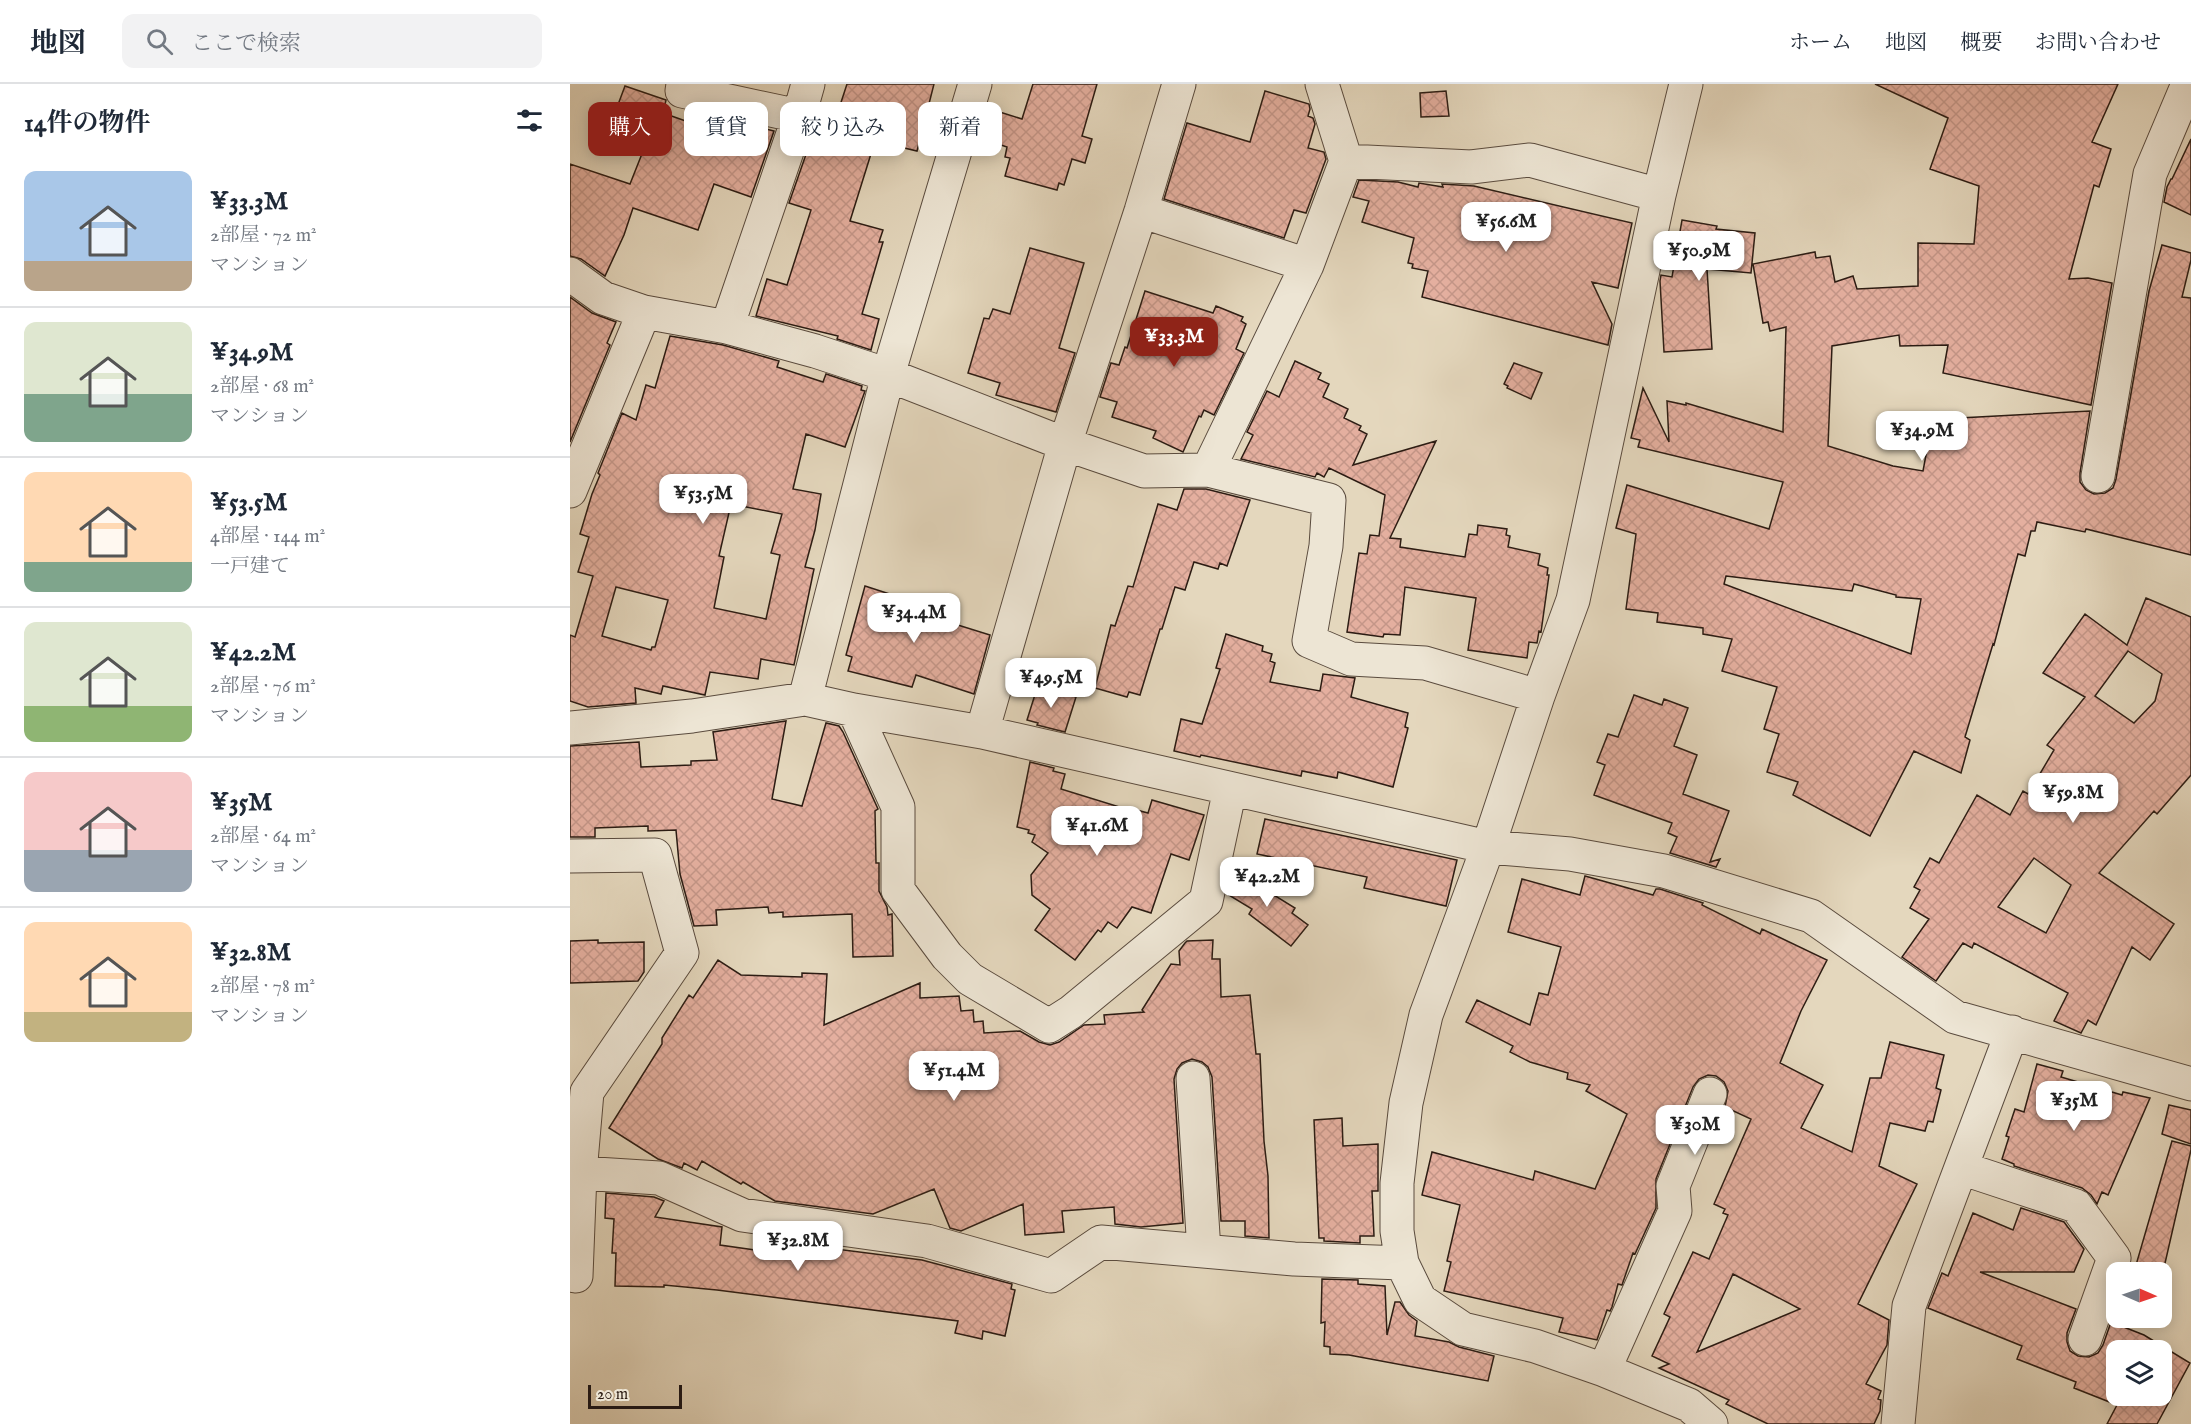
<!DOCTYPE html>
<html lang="ja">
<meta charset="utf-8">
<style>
body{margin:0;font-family:"IM FELL English","Noto Serif JP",serif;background:#f2f2f3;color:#1f2937;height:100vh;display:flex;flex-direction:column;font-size:22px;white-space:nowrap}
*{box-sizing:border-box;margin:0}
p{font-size:20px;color:#747a83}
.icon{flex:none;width:33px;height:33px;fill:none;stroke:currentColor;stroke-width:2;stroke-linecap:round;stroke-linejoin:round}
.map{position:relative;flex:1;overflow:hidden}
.details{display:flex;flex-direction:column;background:#fff;width:570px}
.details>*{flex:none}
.hud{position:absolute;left:18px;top:18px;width:570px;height:54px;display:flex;gap:12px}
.needle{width:39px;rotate:92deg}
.controls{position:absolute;left:1536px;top:1178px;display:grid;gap:12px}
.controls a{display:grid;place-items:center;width:66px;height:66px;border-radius:12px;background:#fff;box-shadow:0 3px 15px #0003;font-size:30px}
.scale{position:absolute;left:18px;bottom:15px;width:94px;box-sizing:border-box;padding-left:6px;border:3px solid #2c1c13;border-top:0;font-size:16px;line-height:21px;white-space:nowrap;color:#2c1c13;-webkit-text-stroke:4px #ede5d4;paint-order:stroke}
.price{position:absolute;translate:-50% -51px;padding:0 14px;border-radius:12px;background:#fff;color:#222;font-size:20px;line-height:39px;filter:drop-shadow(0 2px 3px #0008)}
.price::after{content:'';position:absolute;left:50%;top:36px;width:18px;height:14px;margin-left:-9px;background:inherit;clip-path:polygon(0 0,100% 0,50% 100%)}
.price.current{background:#8f2418;color:#fff}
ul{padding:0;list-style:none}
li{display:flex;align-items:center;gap:18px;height:150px;padding:0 24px}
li+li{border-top:2px solid #e0e1e3}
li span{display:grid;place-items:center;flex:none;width:168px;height:120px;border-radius:12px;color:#555}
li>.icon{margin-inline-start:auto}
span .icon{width:72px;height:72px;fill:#fffc;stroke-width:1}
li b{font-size:26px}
h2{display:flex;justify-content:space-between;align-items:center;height:72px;padding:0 24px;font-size:26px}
.tag{padding:0 21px;border-radius:12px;background:#fff;box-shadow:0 3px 15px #0003;font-size:21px;line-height:54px}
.tag.current{background:#8f2418;color:#fff}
header{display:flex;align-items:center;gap:36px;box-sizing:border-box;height:84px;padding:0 30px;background:#fff;border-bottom:2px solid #e0e1e3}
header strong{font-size:28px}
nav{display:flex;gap:33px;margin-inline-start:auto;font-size:21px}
.search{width:420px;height:54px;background:#f2f2f3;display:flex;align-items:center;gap:15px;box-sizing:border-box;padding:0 21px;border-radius:12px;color:#747a83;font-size:22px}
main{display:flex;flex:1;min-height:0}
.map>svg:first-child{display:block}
.building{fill:url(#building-cross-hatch);stroke:#2c1c13;stroke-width:1.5;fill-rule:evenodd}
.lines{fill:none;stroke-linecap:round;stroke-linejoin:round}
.minor-casing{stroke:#5a4b3e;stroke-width:35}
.minor{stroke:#ede5d4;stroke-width:33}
</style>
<header>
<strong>地図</strong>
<div class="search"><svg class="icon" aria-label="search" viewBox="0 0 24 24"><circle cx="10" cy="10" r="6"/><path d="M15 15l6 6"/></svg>ここで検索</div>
<nav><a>ホーム</a><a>地図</a><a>概要</a><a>お問い合わせ</a></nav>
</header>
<main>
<section class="details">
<h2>14件の物件<svg class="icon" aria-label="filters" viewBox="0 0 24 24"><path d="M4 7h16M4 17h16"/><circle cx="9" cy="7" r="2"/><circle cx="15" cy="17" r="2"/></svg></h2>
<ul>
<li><span style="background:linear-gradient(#a9c7e8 75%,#b9a48a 0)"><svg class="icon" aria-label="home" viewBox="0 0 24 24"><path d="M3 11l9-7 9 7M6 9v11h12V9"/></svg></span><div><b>¥33.3M</b><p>2部屋 · 72 m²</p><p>マンション</p></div></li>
<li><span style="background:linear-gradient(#dfe7d0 60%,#7fa58c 0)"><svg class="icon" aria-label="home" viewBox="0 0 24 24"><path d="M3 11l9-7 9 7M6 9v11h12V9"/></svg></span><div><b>¥34.9M</b><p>2部屋 · 68 m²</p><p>マンション</p></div></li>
<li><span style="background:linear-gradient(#ffd9b3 75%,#7fa58c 0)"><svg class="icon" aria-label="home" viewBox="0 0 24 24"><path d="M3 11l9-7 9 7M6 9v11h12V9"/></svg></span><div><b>¥53.5M</b><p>4部屋 · 144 m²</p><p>一戸建て</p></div></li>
<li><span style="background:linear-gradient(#dfe7d0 70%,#8fb573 0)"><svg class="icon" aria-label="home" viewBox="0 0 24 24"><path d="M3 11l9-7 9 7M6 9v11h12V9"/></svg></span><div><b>¥42.2M</b><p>2部屋 · 76 m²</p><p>マンション</p></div></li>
<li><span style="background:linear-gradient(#f6c9c9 65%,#9aa5b1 0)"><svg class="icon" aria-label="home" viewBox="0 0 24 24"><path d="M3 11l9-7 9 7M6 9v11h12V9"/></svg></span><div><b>¥35M</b><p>2部屋 · 64 m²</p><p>マンション</p></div></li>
<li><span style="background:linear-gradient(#ffd9b3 75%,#c2b280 0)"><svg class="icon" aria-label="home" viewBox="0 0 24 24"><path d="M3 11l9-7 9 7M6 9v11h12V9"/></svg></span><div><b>¥32.8M</b><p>2部屋 · 78 m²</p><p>マンション</p></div></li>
</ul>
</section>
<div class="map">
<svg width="1621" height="1340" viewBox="0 0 1621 1340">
<defs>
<pattern id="building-cross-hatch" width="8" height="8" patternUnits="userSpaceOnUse" patternTransform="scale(1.5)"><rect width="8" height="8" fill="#e4af9f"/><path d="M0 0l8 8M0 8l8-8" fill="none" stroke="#c49688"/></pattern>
</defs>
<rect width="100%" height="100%" fill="#e4d7bd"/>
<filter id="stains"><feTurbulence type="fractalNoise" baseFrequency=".00333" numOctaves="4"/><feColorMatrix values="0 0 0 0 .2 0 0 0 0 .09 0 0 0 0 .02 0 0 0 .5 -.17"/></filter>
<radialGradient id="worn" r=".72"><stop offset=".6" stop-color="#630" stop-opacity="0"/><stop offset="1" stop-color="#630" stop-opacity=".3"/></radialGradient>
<!-- building -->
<path class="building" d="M277,0h87l-17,67 -42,-10 -25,80 33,9 -4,12h4l-21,72 17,5 -8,31 -34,-11 1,-3 -82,-20 11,-37 20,6 24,-75 -22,-7 21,-60 7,3 5,-15 9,2z
M463,0h64l-15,52 10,3 -7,24 -13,-4 -8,26 -5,-2 -2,7 -52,-14 5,-18 -5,-1 2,-10 -27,-9 10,-29 32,10z
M1305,0h243l-26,58 19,7 -12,38 -5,-2 -25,94 19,-1 24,5 -21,122 -148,-32 5,-28 -48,1 -1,-11 -67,11 -4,100 65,20 30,5 6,-32 -2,-14 14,-2v-4l149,-8 -10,62v9l6,8 8,4 11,-1 8,-5 3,-9 33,-188 13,-46 29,8v7l-9,37 9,1v257l-105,-26 -1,3 -48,-10 -2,9h-4l-6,25 -7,-2 -24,91 -1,-1 -28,93 5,3 -9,33 -47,-22 -44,85 -77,-41 5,-13 -31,-10 12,-38 -15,-5 13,-42 -55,-16 10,-32 -29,-5v-6l-46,-6 1,-9 -32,-4 10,-75 -20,-6 11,-43 142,44 14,-47 -145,-35 2,-7 -9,-2 12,-50 26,54 -2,-41 19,4v-2l97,29 3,-105 -16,4 -2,-9 -5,1 -10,-59 62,-12 1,6 14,-2 5,26 18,-6 4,13 61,-3v-43l56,1 5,-58 -49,-17 18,-51zM1156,492l126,15 2,-7 42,11v2l25,2 -10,55 -187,-70z
M55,2l41,14 -3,13 65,23 6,-15 40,10 -23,66 -37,-13 -16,46 -65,-22 -9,27 -19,41 -24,-17 -11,-3v-92l60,20 21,-53 -38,-13z
M695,7l44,13 1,5 -2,7 5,2 2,6 -7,24 16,4 2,7 -20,54 -12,-3 -10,28 -120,-39 23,-76 63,19z
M876,7l3,25 -28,1 -1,-24z
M1621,55v76l-27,-13 3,-15 4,-8h1z
M789,96l39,2 20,5 1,-4 24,4 -1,-3 32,2 158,37 -14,65 -26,-6 20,42 -4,21 -186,-48 6,-26 -16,-3 1,-4 -5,-1 6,-25 -52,-16 7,-21 -16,-4z
M1112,136l35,6 -1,3 39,4 -4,40 -44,-4 5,80 -48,3 -4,-71 1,-6 11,2z
M460,164l54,15 -25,85 16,5 -19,59 -60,-17 4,-12 -32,-10 16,-55 5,1 4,-10 17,5z
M575,207l68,22 3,-7 27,11 -2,4 5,3 -10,25 8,4 -30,62 -10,-5 -3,7 -2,-1 -16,36 -30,-14 3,-7 -44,-14 5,-15 -17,-5 11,-34 8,2 6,-18 2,1z
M0,213l22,16 24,9 -9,21 3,2 -40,97z
M100,252l53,9 56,16 -2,6 46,15 3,-8 36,12 -1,4 4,1 -20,56 -39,-13 -13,55 28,5 -6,36 -10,37 9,2 -20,96 -33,-6 -3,20 -48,-7 -5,23 -42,-9 -2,8 -26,-6 1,15 -48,4 -18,-6v-66l5,2 18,-61 -15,-4 11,-35 -9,-3 12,-40 8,-19 -2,-2 24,-60 14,7 10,-35 9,3zM161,420l51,10 -11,39 9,2 -14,64 -52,-11 10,-51 -5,-1zM46,503l52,13 -13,47h-3l-1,3 -49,-14z
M725,277l26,12 -3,6 11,5 -6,13 25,12 -4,9 17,8 -2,4 8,4 -14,31 83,-24 -46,97 11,1 -1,8 65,10 4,-23 8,1 1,-10 29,4 -1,6 4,1 -2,11 32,7 -2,11 10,3 -1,7h2l-8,57 -2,-1 -2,12 -8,-1 -2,16 -59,-8 8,-52 -71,-11 -5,48 -16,-1 -1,3 -36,-5 12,-79 8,1 3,-19 9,1 6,-41 -56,-27 -5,9 -7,-4 -2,4 -74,-18 12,-24 -6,-3 20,-41 12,6z
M944,279l28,10 -11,26 -24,-11 1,-2 -4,-2z
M614,405h22l44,11 -23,66 -7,-3 -2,6 -24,-7 -9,28 -10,-3 -13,42h-2l-20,66 -11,-3 -2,5 -32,-9 16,-63 4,1 13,-40 5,1 25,-83 19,6z
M295,502l83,27 -3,8 45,14 -16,59 -58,-19 -4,12 -64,-16 4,-14 -6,-2z
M1576,514l45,19v158l-34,39 -3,-3 -55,62 75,51 -24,36 -18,-13 -36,78 -8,-5 -7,13 -27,-12 14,-28 -94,-50 -2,5 -9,-5 -27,38 -34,-24 27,-38 -19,-11 10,-18 -6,-3 16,-29 9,5 38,-68 33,20 13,-24 5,3 26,-44 -7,-5 38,-48 -42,-24 42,-59 42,31zM1558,567l34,23 -7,27 -21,22 -39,-27zM1464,774l37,27 -25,48 -48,-26z
M656,550l37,12 -1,5 10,3 -2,7 5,2 -5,19 50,9 3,-17 32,4 -4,19 57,16 -3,14 3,1 -15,59 -55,-15 -1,6 -35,-7 -1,5 -100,-21 -1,2 -26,-6 7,-32 21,5 18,-55 -4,-1z
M468,601l38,12 -11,35 -28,-7 1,-2 -11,-3z
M1064,611l28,10 2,-6 24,9 -14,38 23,9 -14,39 46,17 -19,51 10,-3 -4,8 -46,-14 7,-16 -9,-4 4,-10 -78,-28 11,-30 -8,-3 11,-28 10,3z
M216,637l-14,78 30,7 24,-83 13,3 4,6 35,77 -3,2 1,52h3v28l8,16 1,8 4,-1 1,42 -40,1 -1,-43 -69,3v-5l-14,1 -1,-6 -52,3 1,15 -23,1 -14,-52 -4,-44 -28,1v-5l-53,2v9h-25v-91l69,-4 2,25 50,-2v-4l26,-1 -4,-28z
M460,678l24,6 -1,3 12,3 -4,15 68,21v-2l19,5 4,-13 52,15 -15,45 -18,-6 -20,59 -19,-6 -15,21 -9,-6 -7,10 -3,-2 -23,30 -40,-30 15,-21 -18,-14 -1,-20 17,-22 -16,-11 3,-7 -7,-2 1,-3 -12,-3z
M695,735l192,41 -11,46 -82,-18 3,-11 -110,-23z
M662,785l63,39 -3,5 16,12 -17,21 -42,-32 3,-5 -25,-15z
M1015,792l68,19 3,-6h4l43,14 -1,2 58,29 2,-5 65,31 -26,51 -21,52 43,22 -22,43 51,24 18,-74h11l9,-36 54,13 -8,33 5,2 -8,32 -5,-1 -3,10 -35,-8 -11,43 38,18 -59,120 31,16 -2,25 -21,39 15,7 -3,8 3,1 -1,11 -6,13h-106l-42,-20 3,-4 -70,-32 10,-4 -17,-8 18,-39 -6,-3 29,-62 16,7 19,-44 -5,-2 2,-4 -11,-5 37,-85 -26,-12 3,-16 -4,-9 -8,-6 -8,-1 -9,4 -6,8 -37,92v29l-21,46 -2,-1 -11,32 -4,-1 -6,23 -2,4 -3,-1 -10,30 -38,-8 4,-14 -119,-27 7,-29 -4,-1 13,-56 -38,-10 10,-43 101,28 2,-9 60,18 32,-75 -41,-23 4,-6 -23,-6 1,-6 -38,-11 -20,-10 3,-6 -47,-24 11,-22 53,25 9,-32 9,2 13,-48 -53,-15 14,-53 58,16zM1163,1190l67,35 -103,43z
M28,856v3l46,-1v30l-6,9 -68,2v-42z
M643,856l-1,19h8l1,38 29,-2 5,49 1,10h4l4,87 4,35 1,62 -24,-2v-15h-24l-9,-144 -4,-10 -6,-5 -10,-3 -10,4 -5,6 -3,10 9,144 -42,4 -26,-3 -1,-17 -52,4 2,21 -39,3 -2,-31 -62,27 -11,-3 -16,-39 -61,25 -98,-13 -32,-19 -2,2 -39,-23 -5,9 -13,-7 -2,5 -24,-9 -49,-31 53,-84v-6l27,-43 4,3 25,-38 23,15 61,2v-4l25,1 -3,51 96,-42v15l39,-2 2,15 12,-1 1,12 9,-1 1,12 36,-2 19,11 11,3 9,-3 25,-17 21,-1 -1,-9 40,-3 -2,-2 29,-46 9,1 -1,-14 6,-8 2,-2z
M1467,980l26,7 -2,6 61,18 1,-3 27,6 -42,97 -6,-3 -5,12 -6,-9 -9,-7 -68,-22v-2l-12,-5 7,-22 -3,-1 9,-27 9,3z
M1599,1021l22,5v34l-29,-10z
M772,1034l1,28 35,-2v47h-6l2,45h-14v7l-36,-2v-3h-5l-5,-118z
M1602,1057l19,5v4l-28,122h-29z
M36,1109l48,4 10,4 -9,16 67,10 -2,18 63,9 1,-2 12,1 1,-9 125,16 90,24 -1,5 4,1 -10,46 -22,-5 -1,8 -27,-6 3,-12 -241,-31 -53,-5v2l-49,-1 1,-33h-4l2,-34 -9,-1z
M1451,1124l43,14 20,27 -10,23h-94l96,37 -9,24v9l3,9 8,5 11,1 9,-4 5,-8 8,-23 33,13 46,28 -33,61h-50l10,-19 -43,-17 2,-6 -59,-23 5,-13 -94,-38 14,-35 6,3 25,-63 40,17zM1546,1266h46v45h-46z
M752,1195l36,1v4l27,2 2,49 8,-33h5l9,13 8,6 -2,15 34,6 10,5 35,9 -6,25 -139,-26 -19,-1v-7l-6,-1 1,-24 -4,1z"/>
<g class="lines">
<defs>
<path id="minor" d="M113,0l-1,7 117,25
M1116,0l-27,111 -86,405 -35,96 -50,151 82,7 94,17 147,45 144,101 236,67
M776,77l125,6 59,-7 129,35
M571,127l166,54
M0,190l33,24 41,14 83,15 88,24 73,24 177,69 79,27 64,-1 121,30 -3,46 -17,95 42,18 74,4 113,33
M157,243l72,-211 9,-32
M638,386l99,-205 39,-104 -24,-77
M1528,392l52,-302 38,-90
M0,407l74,-179
M235,615l83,-324 87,-291
M284,626l44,97v83l49,66 23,23 79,47 22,-14 135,-111 24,-112
M0,644l122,-12 113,-17 49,11 128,22 506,115 -62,168 -20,88 -9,80v48l5,32 18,37 43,29 72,17 69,24 85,35 22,19
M412,648l83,-288 76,-233 38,-127
M0,772l85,-1 27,98 -95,139 -7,81
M623,994l11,173
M1391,1084l115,38 38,52 -29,81
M0,1191l6,1 4,-103 79,5 83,37 185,26 124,35 50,-34 193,17 108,4
M1034,1286l71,-159 -2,-25 37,-92
M1328,1340l11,-118 103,-274"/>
</defs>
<!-- minor casing -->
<use href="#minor" class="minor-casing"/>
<!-- minor -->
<use href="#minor" class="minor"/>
</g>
<rect width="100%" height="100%" filter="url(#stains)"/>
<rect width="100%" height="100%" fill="url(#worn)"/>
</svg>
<div class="controls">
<a><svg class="needle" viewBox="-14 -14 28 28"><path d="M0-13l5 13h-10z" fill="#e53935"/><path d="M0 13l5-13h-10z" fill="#747a83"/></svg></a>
<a><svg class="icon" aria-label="layers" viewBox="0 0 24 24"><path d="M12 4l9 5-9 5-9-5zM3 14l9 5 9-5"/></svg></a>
</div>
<div class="scale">20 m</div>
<b class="price" style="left:936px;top:169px">¥56.6M</b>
<b class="price" style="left:1129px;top:198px">¥50.9M</b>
<b class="price current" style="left:604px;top:284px">¥33.3M</b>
<b class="price" style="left:1352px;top:378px">¥34.9M</b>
<b class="price" style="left:133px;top:441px">¥53.5M</b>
<b class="price" style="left:344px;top:560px">¥34.4M</b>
<b class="price" style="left:481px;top:625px">¥49.5M</b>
<b class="price" style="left:1503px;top:740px">¥59.8M</b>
<b class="price" style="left:527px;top:773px">¥41.6M</b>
<b class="price" style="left:697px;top:824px">¥42.2M</b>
<b class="price" style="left:384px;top:1018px">¥51.4M</b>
<b class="price" style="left:1504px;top:1048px">¥35M</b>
<b class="price" style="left:1125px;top:1072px">¥30M</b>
<b class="price" style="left:228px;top:1188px">¥32.8M</b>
<div class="hud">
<a class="tag current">購入</a>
<a class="tag">賃貸</a>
<a class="tag">絞り込み</a>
<a class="tag">新着</a>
</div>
</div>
</main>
